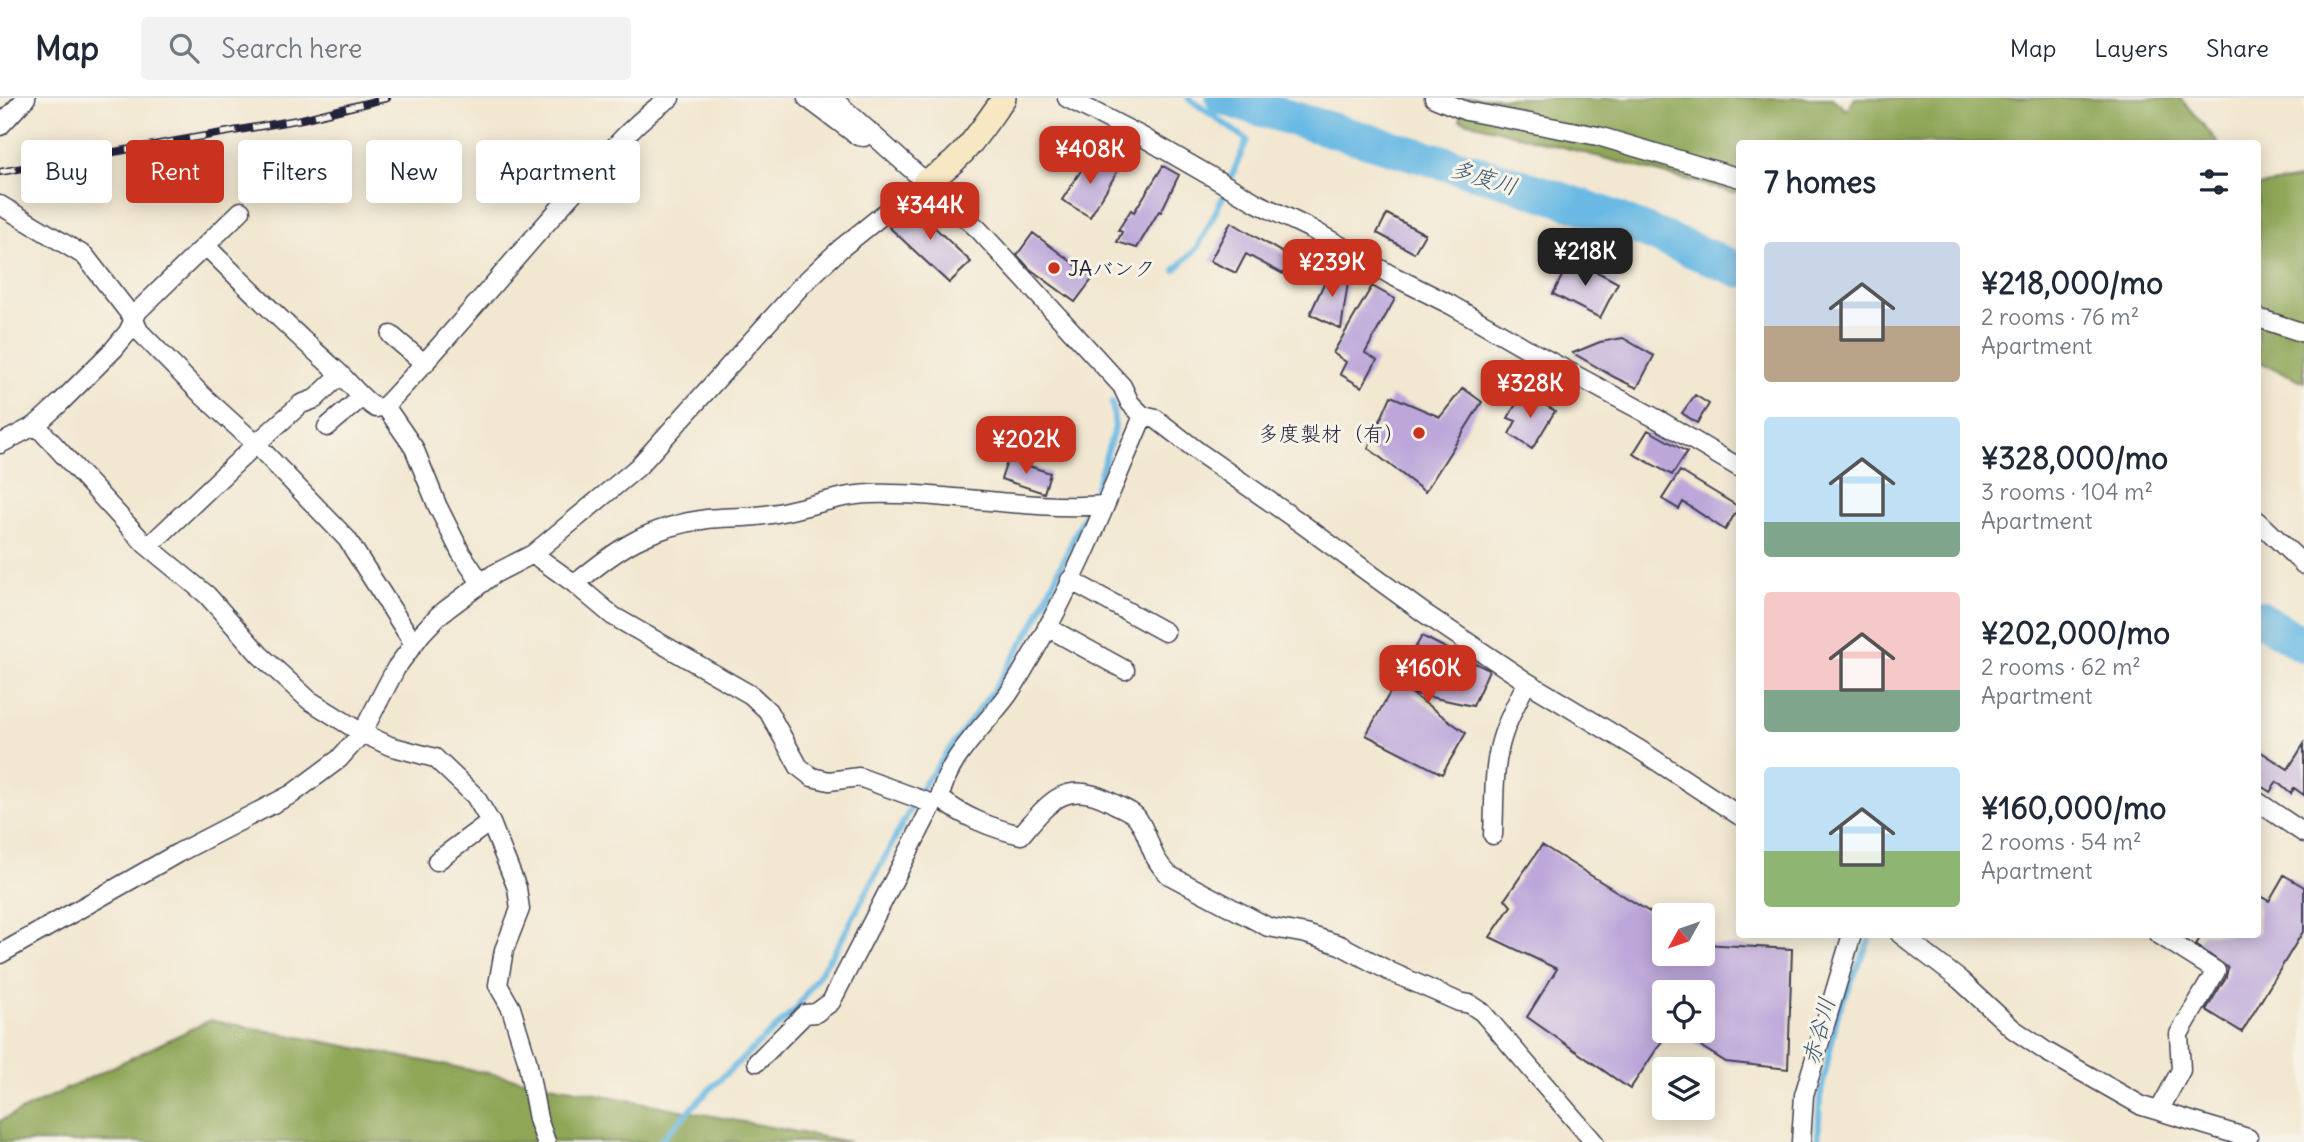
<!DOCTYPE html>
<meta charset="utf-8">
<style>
body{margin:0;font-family:Delius,"Klee One",sans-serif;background:#f2f2f3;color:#1f2937;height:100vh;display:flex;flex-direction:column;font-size:26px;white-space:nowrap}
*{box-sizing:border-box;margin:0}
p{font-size:23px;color:#747a83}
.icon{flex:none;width:38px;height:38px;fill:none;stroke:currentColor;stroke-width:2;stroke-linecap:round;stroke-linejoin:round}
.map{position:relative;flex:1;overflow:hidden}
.sheet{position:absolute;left:1736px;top:42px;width:525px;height:798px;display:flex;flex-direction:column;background:#fff;border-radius:7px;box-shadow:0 4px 18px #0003}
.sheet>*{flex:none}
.guide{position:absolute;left:21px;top:42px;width:665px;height:63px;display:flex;gap:14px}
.needle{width:46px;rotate:230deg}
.controls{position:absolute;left:1652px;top:805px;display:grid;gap:14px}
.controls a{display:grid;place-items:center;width:63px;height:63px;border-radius:7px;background:#fff;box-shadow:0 4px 18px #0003;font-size:35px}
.price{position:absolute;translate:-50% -60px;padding:0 16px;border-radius:14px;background:#c8321e;color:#fff;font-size:23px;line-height:46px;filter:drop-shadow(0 2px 4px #0008)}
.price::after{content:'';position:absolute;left:50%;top:42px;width:21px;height:16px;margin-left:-10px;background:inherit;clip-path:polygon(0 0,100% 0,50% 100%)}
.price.active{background:#222;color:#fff}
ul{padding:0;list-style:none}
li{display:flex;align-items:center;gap:21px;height:175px;padding:0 28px}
li span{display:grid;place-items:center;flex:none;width:196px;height:140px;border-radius:7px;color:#555}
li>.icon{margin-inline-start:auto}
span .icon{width:84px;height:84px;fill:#fffc;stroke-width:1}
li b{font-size:30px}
h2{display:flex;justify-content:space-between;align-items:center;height:84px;padding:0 28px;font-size:30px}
.chip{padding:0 24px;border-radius:7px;background:#fff;box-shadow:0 4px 18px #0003;font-size:24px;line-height:63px}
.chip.active{background:#c8321e;color:#fff}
header{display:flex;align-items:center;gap:42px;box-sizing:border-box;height:98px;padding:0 35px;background:#fff;border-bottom:2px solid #e0e1e3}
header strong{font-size:33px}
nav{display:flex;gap:38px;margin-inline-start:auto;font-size:24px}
.search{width:490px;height:63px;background:#f2f2f3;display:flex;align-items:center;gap:18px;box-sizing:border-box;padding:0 24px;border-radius:7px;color:#747a83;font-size:26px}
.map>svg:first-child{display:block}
.forest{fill:#8ea657;stroke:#586449;stroke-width:2}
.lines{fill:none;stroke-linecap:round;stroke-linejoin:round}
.stream{stroke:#69b9e4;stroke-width:6}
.river{stroke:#69b9e4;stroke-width:35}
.building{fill:#bda7da}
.street-casing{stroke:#414051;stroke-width:21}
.secondary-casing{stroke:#414051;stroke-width:26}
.street{stroke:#fff;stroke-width:18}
.secondary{stroke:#f7e8c3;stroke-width:23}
.rail-casing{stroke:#22223b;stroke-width:8}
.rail{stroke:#f7f3e8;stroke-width:5;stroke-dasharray:16;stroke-linecap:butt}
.poi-dot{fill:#c8321e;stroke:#f7f3e8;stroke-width:2.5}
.labels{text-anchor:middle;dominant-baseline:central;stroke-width:6;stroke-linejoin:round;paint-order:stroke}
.poi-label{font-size:21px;fill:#22223b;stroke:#f7f3e8;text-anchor:start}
.water-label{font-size:23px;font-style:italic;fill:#3b5776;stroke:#f7f3e8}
</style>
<header>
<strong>Map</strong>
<div class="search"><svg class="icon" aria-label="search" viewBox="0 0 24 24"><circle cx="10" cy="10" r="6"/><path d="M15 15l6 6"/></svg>Search here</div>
<nav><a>Map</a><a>Layers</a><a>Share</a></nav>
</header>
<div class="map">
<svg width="2304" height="1044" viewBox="0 0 2304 1044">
<rect width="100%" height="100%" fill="#f7f3e8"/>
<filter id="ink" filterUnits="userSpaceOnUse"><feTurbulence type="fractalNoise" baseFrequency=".0143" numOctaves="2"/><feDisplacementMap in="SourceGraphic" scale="14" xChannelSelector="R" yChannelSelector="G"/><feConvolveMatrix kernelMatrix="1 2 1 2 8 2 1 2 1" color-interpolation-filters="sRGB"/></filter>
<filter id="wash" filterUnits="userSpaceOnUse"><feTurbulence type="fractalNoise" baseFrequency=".00686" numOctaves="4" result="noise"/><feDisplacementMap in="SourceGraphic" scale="28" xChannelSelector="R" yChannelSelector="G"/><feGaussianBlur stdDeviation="1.57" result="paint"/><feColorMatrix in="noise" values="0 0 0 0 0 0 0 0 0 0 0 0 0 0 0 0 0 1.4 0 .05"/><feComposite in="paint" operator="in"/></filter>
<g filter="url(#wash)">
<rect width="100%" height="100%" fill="#f2e7d0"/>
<!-- forest -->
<path class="forest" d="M1449,0h129l22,2 2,-2h230l15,12 8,-12h325l39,45 -479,1 -1,44 -3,5 -276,-73 3,-16z
M2304,80v204l-46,-21v-175z
M210,922l639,122h-849v-21z"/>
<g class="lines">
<!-- stream -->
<path class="stream" d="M1175,172l23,-23 24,-48 25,-59 -59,-42
M659,1044l55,-57 82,-76 43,-65 83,-157 73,-99 38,-62 60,-130 22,-69 -3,-25
M1818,1044l2,-44 18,-86 34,-78"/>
<!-- river -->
<path class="river" d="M1223,0l280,82 99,33 138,57
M2258,519l46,28"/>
</g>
<g id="blocks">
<!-- building -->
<path class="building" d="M1091,57l28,14 -29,48 -28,-17z
M1163,68l16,9 -18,37 -2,-1 -22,37 -20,-6 5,-10 -4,-2 13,-20 3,2z
M918,103l17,14 -6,7 42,40 -22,21 -60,-56z
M1387,116l38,20 -11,19 -37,-20z
M1231,124l60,36 -8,16 -37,-20 -10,19 -26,-12z
M1033,135l60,45 -18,24 -45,-33 -13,-14z
M1571,160l47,25 -18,35 -47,-24z
M1331,170l18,8 -8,53 -31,-15z
M1372,188l23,13 -30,54 12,7 -15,27 -22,-13 6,-12 -13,-9z
M1623,240l31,18 -17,32 -23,-11 -41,-24 27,-11z
M1463,290l19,14 -57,90 -57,-44 23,-52 49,21z
M1523,294l32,19 -23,38 -23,-15 7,-13 -8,-3z
M1695,297l14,9 -12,19 -15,-10z
M1648,332l39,22 -15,23 -39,-21z
M1008,361l42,14 -6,20 -43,-14z
M1680,373l59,36 -14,23 -42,-28 -4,7 -17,-10z
M1422,538l67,34 -16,36 -62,-13 55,40 -24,41 -76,-39z
M2304,646v51l-10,-7 -3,6 -14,-12 -7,10 -12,-8v-34l30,19z
M1542,747l122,76v33h39v-10l89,5 -4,120 -62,-7 -50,-31h27v-39h-39v46l-34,51 -103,-72 30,-48 -67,-32 21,-31 -6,-7z
M2284,777l20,12v43l-62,102 -36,-22 20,-33 2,-9 -32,-23 6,-11h56v-39l11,6z"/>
</g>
</g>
<g filter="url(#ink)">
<use href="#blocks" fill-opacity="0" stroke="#414051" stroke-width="2"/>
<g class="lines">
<defs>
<path id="street" d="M807,0l51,38 6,1
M832,0l147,132 143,156 8,17 13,13 13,3 44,34 98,68 126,92 103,69 113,68 100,66
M1067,0l74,38 116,67 54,26 80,46 60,30 87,50 121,65 81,48
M1434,0l32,13 132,25 142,42
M0,28l26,-28
M0,107l85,51 48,62 6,13 64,65 53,48 91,95 67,105
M207,149c42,42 85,84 130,124 14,13 23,27 39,37l9,-2
M2258,220l46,15
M391,237l34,29
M36,327l109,119 62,51 53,60 49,45 53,33 28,13 45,12 40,38 16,27 26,65 3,21 -16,41 -6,35 13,23 16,52 11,59 8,23
M327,329l34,-29
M0,346l36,-19 24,-22 54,-54 14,-17 10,-21 103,-100
M2258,423l46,44
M149,448l107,-102 45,-40 14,-5 25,-24
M533,456l42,30c44,-37 74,-57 132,-65 21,-2 43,-1 64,-5 33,-5 66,-19 99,-20 79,-2 157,17 235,11
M1070,482l95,52
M481,485l-20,-30 -24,-48 -23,-57 -29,-42c66,-70 126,-144 190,-215 30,-33 58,-69 95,-93
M575,486l38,32 138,79 17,16 31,56 13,10 17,4 30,-4 74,27
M1047,529l78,43
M940,700c21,18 54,31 81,37 28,-33 45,-57 90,-33 8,5 22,9 27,17 14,21 10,36 31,56l99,52 38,7 34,11 51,27 68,30 11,2 12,8 112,130
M2258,704l46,31
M1493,737c2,-34 -1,-71 11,-103 6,-17 15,-34 23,-50
M437,763l47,-35 7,-3
M1900,836l60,46 53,49 34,23 95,54 106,32 -1,4
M2158,836l58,37 -37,63 2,36 -22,41
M0,856l178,-101 114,-59 47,-35 23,-26 34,-65 26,-35 17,-18 55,-41 39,-20 105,-87 163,-181 39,-37 85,-68
M757,964l48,-48 11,-1 15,-11 102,-198 7,-6c7,-40 44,-71 67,-102 10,-14 19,-31 28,-46 43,-74 74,-155 108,-234
M1801,1044l3,-47 48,-161"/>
<path id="secondary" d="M925,83c35,-15 57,-53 79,-83"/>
</defs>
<!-- street casing -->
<use href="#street" class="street-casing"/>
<!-- secondary casing -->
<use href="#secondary" class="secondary-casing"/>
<!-- street -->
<use href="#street" class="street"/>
<!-- secondary -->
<use href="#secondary" class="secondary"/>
<defs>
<path id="rail" d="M0,74l302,-53 85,-21"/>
</defs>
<!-- rail casing -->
<use href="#rail" class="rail-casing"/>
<!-- rail -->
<use href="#rail" class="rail"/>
</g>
</g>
<!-- markers -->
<g class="poi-dot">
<circle cx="1054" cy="170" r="7"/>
<circle cx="1419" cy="335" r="7"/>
</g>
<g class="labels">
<!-- poi labels -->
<g class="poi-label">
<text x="1068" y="170">JAバンク</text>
<text x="1405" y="335" text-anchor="end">多度製材（有）</text>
</g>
<!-- water labels -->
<g class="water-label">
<text transform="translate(1484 79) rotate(17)">多度川</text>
<text transform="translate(1818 933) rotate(-75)">赤谷川</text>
</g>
</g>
</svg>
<div class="controls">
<a><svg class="needle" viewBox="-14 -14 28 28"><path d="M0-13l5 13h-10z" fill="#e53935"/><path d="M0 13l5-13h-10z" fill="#747a83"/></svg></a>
<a><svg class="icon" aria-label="locate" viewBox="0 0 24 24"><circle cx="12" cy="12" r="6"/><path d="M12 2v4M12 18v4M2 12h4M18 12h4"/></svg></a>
<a><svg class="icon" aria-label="layers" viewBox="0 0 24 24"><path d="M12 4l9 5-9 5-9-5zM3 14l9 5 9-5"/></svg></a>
</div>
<b class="price" style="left:1090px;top:88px">¥408K</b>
<b class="price" style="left:930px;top:144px">¥344K</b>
<b class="price active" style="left:1585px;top:190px">¥218K</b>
<b class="price" style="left:1332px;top:201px">¥239K</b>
<b class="price" style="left:1530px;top:322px">¥328K</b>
<b class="price" style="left:1026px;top:378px">¥202K</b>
<b class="price" style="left:1428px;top:607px">¥160K</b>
<div class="guide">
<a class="chip">Buy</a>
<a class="chip active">Rent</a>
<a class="chip">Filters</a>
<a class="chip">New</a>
<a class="chip">Apartment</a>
</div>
<section class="sheet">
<h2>7 homes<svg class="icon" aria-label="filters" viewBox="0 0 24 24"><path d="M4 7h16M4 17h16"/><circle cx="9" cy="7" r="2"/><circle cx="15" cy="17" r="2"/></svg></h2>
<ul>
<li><span style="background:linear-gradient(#c9d6e8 60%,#b9a48a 0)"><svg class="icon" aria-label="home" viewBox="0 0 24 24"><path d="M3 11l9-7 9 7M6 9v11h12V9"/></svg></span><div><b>¥218,000/mo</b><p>2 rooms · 76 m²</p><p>Apartment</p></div></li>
<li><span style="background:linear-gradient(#bfe0f5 75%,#7fa58c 0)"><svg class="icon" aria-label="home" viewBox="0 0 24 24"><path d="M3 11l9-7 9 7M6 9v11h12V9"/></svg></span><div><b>¥328,000/mo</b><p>3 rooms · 104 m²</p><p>Apartment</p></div></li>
<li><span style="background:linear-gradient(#f6c9c9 70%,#7fa58c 0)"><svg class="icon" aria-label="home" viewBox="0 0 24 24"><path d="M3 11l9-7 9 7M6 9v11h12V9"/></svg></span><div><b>¥202,000/mo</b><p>2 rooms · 62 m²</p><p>Apartment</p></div></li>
<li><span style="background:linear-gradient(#bfe0f5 60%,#8fb573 0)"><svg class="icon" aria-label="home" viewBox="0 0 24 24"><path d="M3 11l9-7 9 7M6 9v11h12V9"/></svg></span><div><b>¥160,000/mo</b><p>2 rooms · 54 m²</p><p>Apartment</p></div></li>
</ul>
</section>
</div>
